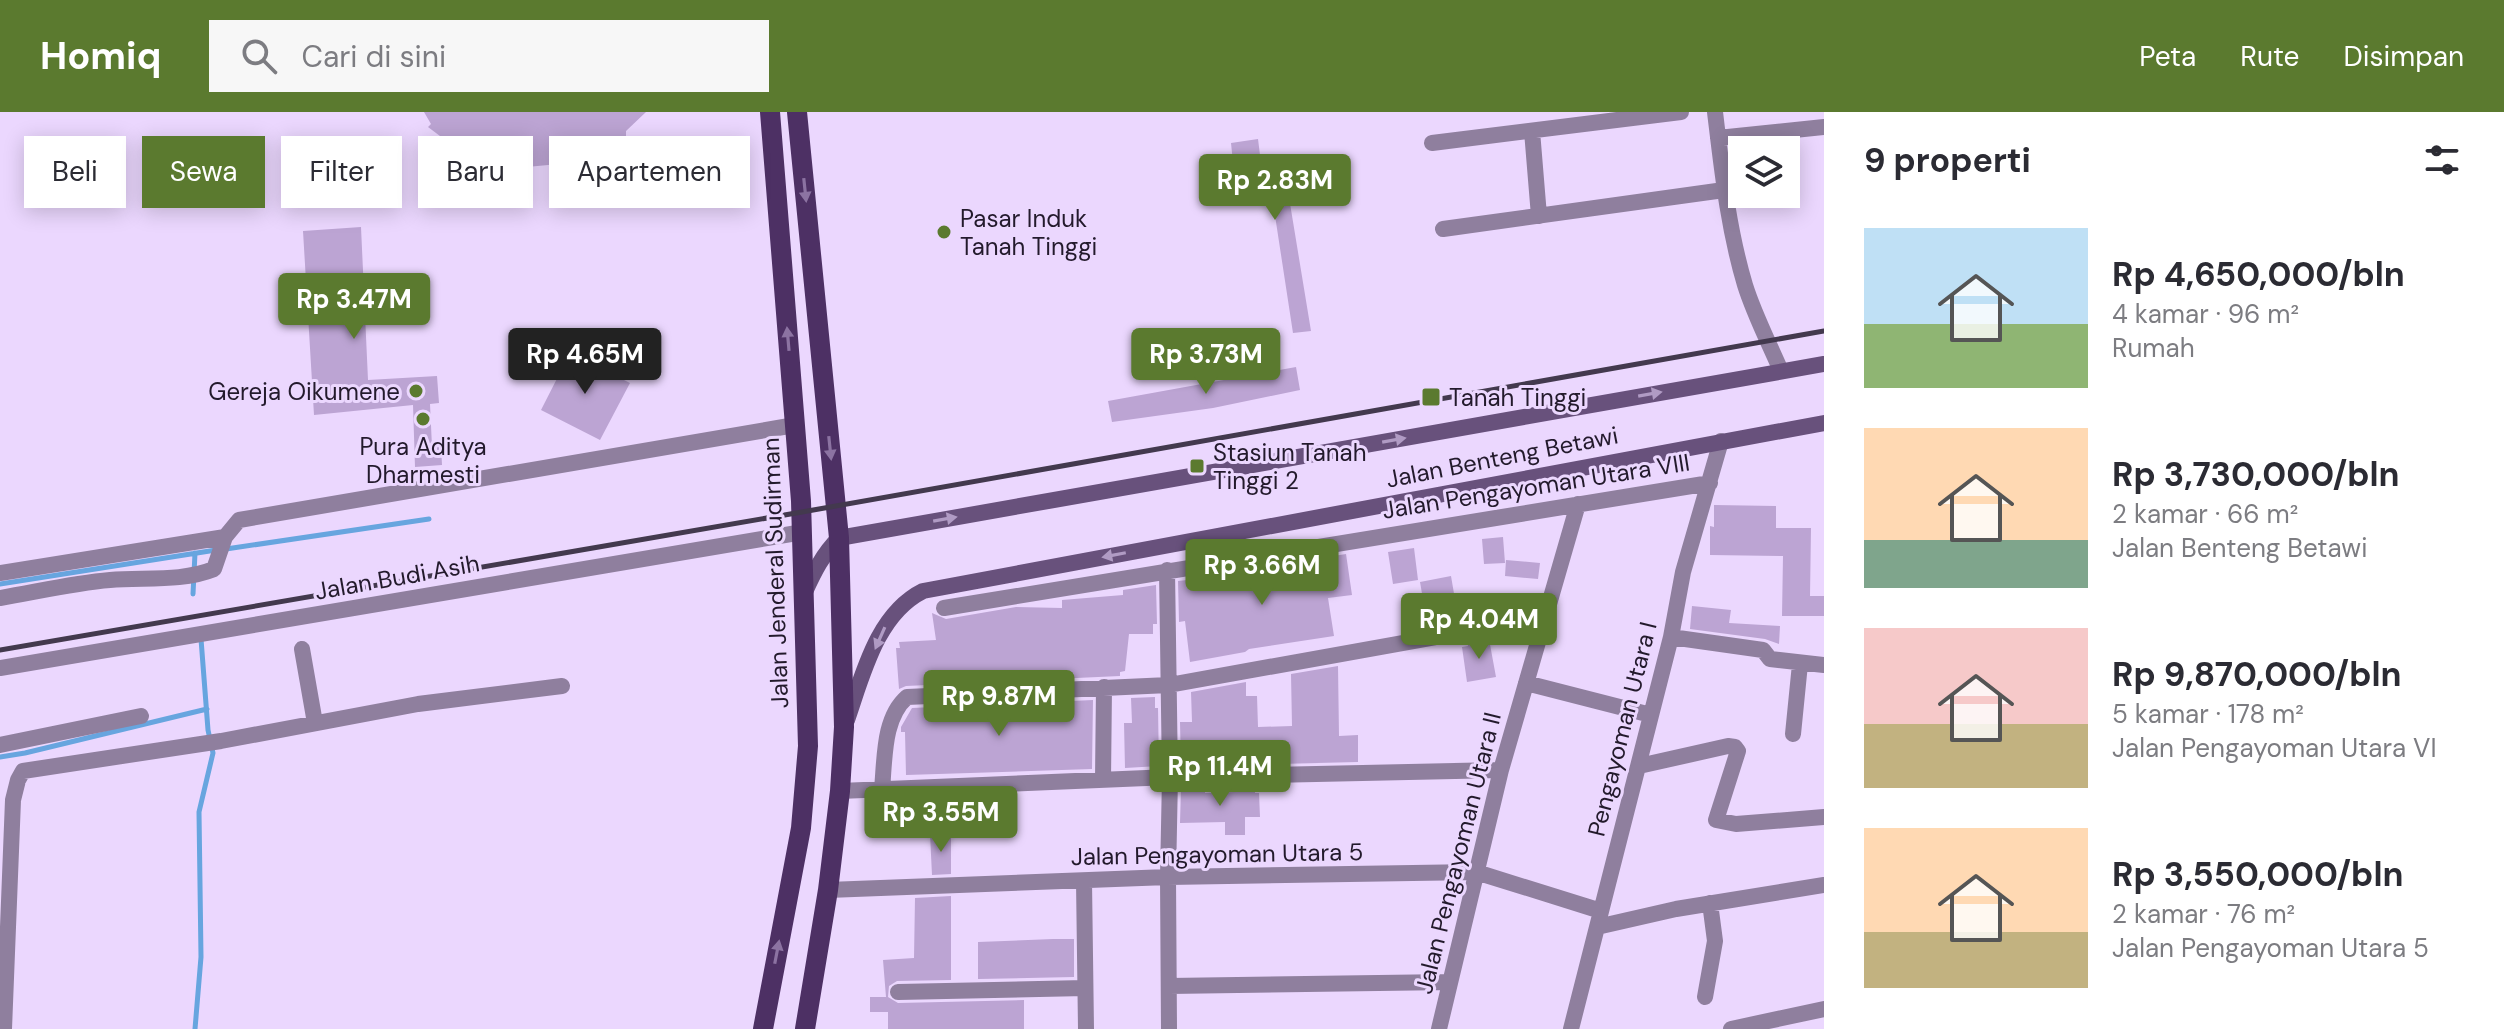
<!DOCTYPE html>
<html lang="id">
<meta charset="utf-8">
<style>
body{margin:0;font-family:"DM Sans",sans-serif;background:#f7f7f7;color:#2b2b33;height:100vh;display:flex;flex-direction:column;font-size:30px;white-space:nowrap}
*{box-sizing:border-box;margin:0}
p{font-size:26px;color:#7c7c81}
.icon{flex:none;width:44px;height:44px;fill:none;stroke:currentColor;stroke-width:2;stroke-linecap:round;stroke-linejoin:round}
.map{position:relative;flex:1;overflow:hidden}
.panel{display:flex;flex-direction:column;background:#fff;width:680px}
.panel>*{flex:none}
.hud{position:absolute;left:24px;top:24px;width:760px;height:72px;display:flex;gap:16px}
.tools{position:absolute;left:1728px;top:24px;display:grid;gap:16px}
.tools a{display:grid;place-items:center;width:72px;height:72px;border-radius:0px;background:#fff;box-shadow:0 4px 20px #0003;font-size:40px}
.price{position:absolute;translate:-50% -68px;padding:0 18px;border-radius:8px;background:#5b7a2f;color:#fff;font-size:26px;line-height:52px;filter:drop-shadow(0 2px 4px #0008)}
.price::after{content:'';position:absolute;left:50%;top:48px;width:24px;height:18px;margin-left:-12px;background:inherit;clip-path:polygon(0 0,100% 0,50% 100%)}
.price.selected{background:#222;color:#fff}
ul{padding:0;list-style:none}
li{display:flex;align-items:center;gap:24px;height:200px;padding:0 40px}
li span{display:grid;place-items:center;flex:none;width:224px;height:160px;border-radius:0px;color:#555}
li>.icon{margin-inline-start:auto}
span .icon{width:96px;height:96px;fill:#fffc;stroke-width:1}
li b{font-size:34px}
h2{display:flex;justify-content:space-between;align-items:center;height:96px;padding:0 40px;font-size:34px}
.pill{padding:0 28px;border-radius:0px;background:#fff;box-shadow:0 4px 20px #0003;font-size:28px;line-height:72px}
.pill.selected{background:#5b7a2f;color:#fff}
header{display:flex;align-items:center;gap:48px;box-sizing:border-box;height:112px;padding:0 40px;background:#5b7a2f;color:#fff}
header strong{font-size:38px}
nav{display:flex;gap:44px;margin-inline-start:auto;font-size:28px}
.search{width:560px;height:72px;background:#f7f7f7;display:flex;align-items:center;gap:20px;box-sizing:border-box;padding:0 28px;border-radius:0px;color:#7c7c81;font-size:30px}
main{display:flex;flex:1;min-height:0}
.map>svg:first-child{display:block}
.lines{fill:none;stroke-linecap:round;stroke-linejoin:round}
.stream{stroke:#67a5df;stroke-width:5}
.building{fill:#bca4d3}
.street{stroke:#8f7f9e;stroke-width:16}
.secondary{stroke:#68517c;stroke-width:16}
.primary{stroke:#4d3064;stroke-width:20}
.rail{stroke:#43394e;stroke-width:5}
.oneway{fill:#8c73a2}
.oneway2{fill:#b09bc4}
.poi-dot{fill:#5b7a2f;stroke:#ebd7fe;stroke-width:3}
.labels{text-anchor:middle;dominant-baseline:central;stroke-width:6;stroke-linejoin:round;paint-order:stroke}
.poi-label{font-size:24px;fill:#231a2c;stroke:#ebd7fe;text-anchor:start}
.street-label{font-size:24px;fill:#231a2c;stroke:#ebd7fe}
</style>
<header>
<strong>Homiq</strong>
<div class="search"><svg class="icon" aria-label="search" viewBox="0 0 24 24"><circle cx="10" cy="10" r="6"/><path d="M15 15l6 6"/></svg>Cari di sini</div>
<nav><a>Peta</a><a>Rute</a><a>Disimpan</a></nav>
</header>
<main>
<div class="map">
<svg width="1824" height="917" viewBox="0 0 1824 917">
<rect width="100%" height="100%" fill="#ebd7fe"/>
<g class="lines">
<!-- stream -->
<path class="stream" d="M226,437l203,-30
M0,472l216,-34
M193,482l2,-41
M0,645l25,-4 182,-44
M195,917l6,-72 -2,-145 14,-59 -5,-23 -7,-91"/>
</g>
<!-- building -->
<path class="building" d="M424,0h222l-20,19v7l-20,16 -26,8 -75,7 -24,-5 -28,-13 -1,-6 -24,-18 3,-3z
M1258,27l4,32 22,-4 27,164 -18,2 -19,-124 -6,-21 -32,3 -5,-48z
M361,115l7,153 69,-4 2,27 -9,1 2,43 9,-1 1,19 -27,2 -2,-62 -99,10 -11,-184z
M570,241l60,30 -30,57 -59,-30z
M1296,255l4,23 -87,18 -101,14 -4,-21z
M1714,393l62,1v22h35l-1,68h14v20h-42l1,-60 -73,-1v-29l4,1z
M1503,425l2,26 -21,1 -2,-25z
M1414,436l4,32 -25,4 -5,-32z
M1346,442l6,41 -24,3 6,38 -85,13 -4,3 -55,10 -5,-41 -6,1 -1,-41 56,-6 1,7 24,-4v-5l19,-3 -1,-5z
M1506,448l34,3 -2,16 -33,-3z
M1451,464l7,41 -31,5 -7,-40z
M1156,473l1,39h-4v10h-24l-4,37 -5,1v4l-214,10 -7,3 -3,-41h4l-1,-6 37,-2 -4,-27 14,6 70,-12 46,1v-8l61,-5v-5z
M1692,494l39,4 -2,13 51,3 -1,18 -14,-5 -75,-10z
M1489,527l7,38 -29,5 -5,-35 6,-1 -1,-4z
M1338,554l1,70 19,-1v27l-124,3 -1,-8 -30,2v6l-22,1 -1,-44h12l-1,-30 55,-10v14h11l1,31 34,-1 -1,-52z
M1155,585v11h3l1,58 -34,2 -1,-45h8l-1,-25z
M1093,588l-1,69 -186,6 -1,-43h-4v-5l11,-19z
M1255,674v7h4l1,24h-15v18h-20v-13l-45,1 1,-35 24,-1v6l29,-1v-5z
M951,721v41l-19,1 -2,-41z
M951,784v84l-54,1 -8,5 -1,11 10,6 126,-3v29h-136v-17h-18v-15h16l-3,-37 31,-2 1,-60z
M1053,827h21v38l-96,2v-37z"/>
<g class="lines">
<!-- street -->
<path class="street" d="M1715,0c7,58 13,116 30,173 9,29 24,58 36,86
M1532,19l7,85
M1718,26l106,-11
M1432,31l249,-31
M1443,117l281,-39
M1167,458l3,207 -2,100 1,152
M0,461l225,-36
M0,486c36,-6 73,-15 110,-18 34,-3 72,2 104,-11l11,-32 14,-17 556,-95
M944,496l766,-125
M1671,525l92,13 7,9 54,6
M302,537l13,74
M0,556l803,-136
M1526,571l125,32
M1793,622l7,-70
M0,633l141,-29
M1639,654l89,-20 7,1 3,4 -22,69 20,4 88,-7
M1103,668l1,-93
M882,677c3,-31 1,-71 25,-92l262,-12 378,-68
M840,679l330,-14 331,-7
M1084,769l2,148
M828,778l340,-13 308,-5 125,39
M1597,815l79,-18 148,-24
M1169,874l281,-4
M898,880l187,-4
M1705,885l10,-56 -5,-38
M4,917l9,-229 5,-20 5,-9 198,-30 197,-37 144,-18
M1439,917l62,-259 77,-266
M1571,917l100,-392 12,-65 38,-131
M1731,917l93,-20"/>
<!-- secondary -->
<path class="secondary" d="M805,480c9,-20 18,-38 34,-54l985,-174
M847,608c16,-46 30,-106 76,-129l901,-168"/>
<!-- primary -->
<path class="primary" d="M797,0l42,426 5,189 -4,64 -12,99 -23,139
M763,917l38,-201 7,-82 -7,-245 -31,-389"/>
<!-- rail -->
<path class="rail" d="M0,538l802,-138 1022,-181"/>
</g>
<!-- one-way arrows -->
<defs><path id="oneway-solid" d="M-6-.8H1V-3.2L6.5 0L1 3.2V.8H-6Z" transform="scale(2)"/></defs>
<g class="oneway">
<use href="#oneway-solid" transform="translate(805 78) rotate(84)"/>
<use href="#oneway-solid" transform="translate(788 227) rotate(-95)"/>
<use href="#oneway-solid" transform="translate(830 336) rotate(84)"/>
<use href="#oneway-solid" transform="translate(777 840) rotate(-79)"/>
</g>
<g class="oneway2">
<use href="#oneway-solid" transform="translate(1650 282) rotate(-10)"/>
<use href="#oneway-solid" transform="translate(1394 328) rotate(-10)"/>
<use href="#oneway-solid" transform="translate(945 407) rotate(-10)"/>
<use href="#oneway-solid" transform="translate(1114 443) rotate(169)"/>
<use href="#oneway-solid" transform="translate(880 526) rotate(114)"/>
</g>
<!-- markers -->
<g class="poi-dot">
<circle cx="944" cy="120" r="8"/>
<circle cx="416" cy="279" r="8"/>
<rect x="1421" y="275" width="20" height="20" rx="4"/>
<circle cx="423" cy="307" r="8"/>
<rect x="1189" y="346" width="16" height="16" rx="4"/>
</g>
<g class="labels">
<!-- poi labels -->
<g class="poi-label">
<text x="960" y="106">Pasar Induk<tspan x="960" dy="28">Tanah Tinggi</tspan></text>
<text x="400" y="279" text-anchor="end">Gereja Oikumene</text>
<text x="1449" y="285">Tanah Tinggi</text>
<text x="423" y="334" text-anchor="middle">Pura Aditya<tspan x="423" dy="28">Dharmesti</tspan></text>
<text x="1213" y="340">Stasiun Tanah<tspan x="1213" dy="28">Tinggi 2</tspan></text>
</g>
<!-- street labels -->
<g class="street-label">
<text transform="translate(1502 345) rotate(-11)">Jalan Benteng Betawi</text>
<text transform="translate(1536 374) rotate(-9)">Jalan Pengayoman Utara VIII</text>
<text transform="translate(775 461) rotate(-92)">Jalan Jenderal Sudirman</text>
<text transform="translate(397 465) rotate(-10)">Jalan Budi Asih</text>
<text transform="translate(1622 617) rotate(-76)">Pengayoman Utara I</text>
<text transform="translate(1458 741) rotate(-76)">Jalan Pengayoman Utara II</text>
<text transform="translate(1217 742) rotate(-1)">Jalan Pengayoman Utara 5</text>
</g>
</g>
</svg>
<div class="tools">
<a><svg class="icon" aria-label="layers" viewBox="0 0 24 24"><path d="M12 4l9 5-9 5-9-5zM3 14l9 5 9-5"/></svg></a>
</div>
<b class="price" style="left:1275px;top:110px">Rp 2.83M</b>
<b class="price" style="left:354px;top:229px">Rp 3.47M</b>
<b class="price selected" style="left:585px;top:284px">Rp 4.65M</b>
<b class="price" style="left:1206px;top:284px">Rp 3.73M</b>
<b class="price" style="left:1262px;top:495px">Rp 3.66M</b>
<b class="price" style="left:1479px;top:549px">Rp 4.04M</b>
<b class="price" style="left:999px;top:626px">Rp 9.87M</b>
<b class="price" style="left:1220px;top:696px">Rp 11.4M</b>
<b class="price" style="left:941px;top:742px">Rp 3.55M</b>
<div class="hud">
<a class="pill">Beli</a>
<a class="pill selected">Sewa</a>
<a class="pill">Filter</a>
<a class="pill">Baru</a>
<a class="pill">Apartemen</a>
</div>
</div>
<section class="panel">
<h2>9 properti<svg class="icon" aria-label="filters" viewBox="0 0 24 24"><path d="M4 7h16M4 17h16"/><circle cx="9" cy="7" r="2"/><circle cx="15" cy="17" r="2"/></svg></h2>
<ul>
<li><span style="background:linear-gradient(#bfe0f5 60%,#8fb573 0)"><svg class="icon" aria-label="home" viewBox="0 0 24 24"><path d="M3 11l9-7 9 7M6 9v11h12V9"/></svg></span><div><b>Rp 4,650,000/bln</b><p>4 kamar · 96 m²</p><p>Rumah</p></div></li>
<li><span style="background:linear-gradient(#ffd9b3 70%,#7fa58c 0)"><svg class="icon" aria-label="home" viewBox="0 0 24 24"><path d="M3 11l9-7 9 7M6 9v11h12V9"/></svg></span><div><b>Rp 3,730,000/bln</b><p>2 kamar · 66 m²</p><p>Jalan Benteng Betawi</p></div></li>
<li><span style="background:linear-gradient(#f6c9c9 60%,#c2b280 0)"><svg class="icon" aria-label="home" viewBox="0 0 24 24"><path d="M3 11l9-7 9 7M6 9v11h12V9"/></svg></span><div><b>Rp 9,870,000/bln</b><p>5 kamar · 178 m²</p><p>Jalan Pengayoman Utara VI</p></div></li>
<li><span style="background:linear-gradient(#ffd9b3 65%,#c2b280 0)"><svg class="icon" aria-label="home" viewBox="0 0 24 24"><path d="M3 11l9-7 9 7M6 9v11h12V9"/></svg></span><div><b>Rp 3,550,000/bln</b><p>2 kamar · 76 m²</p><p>Jalan Pengayoman Utara 5</p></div></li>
</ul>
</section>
</main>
